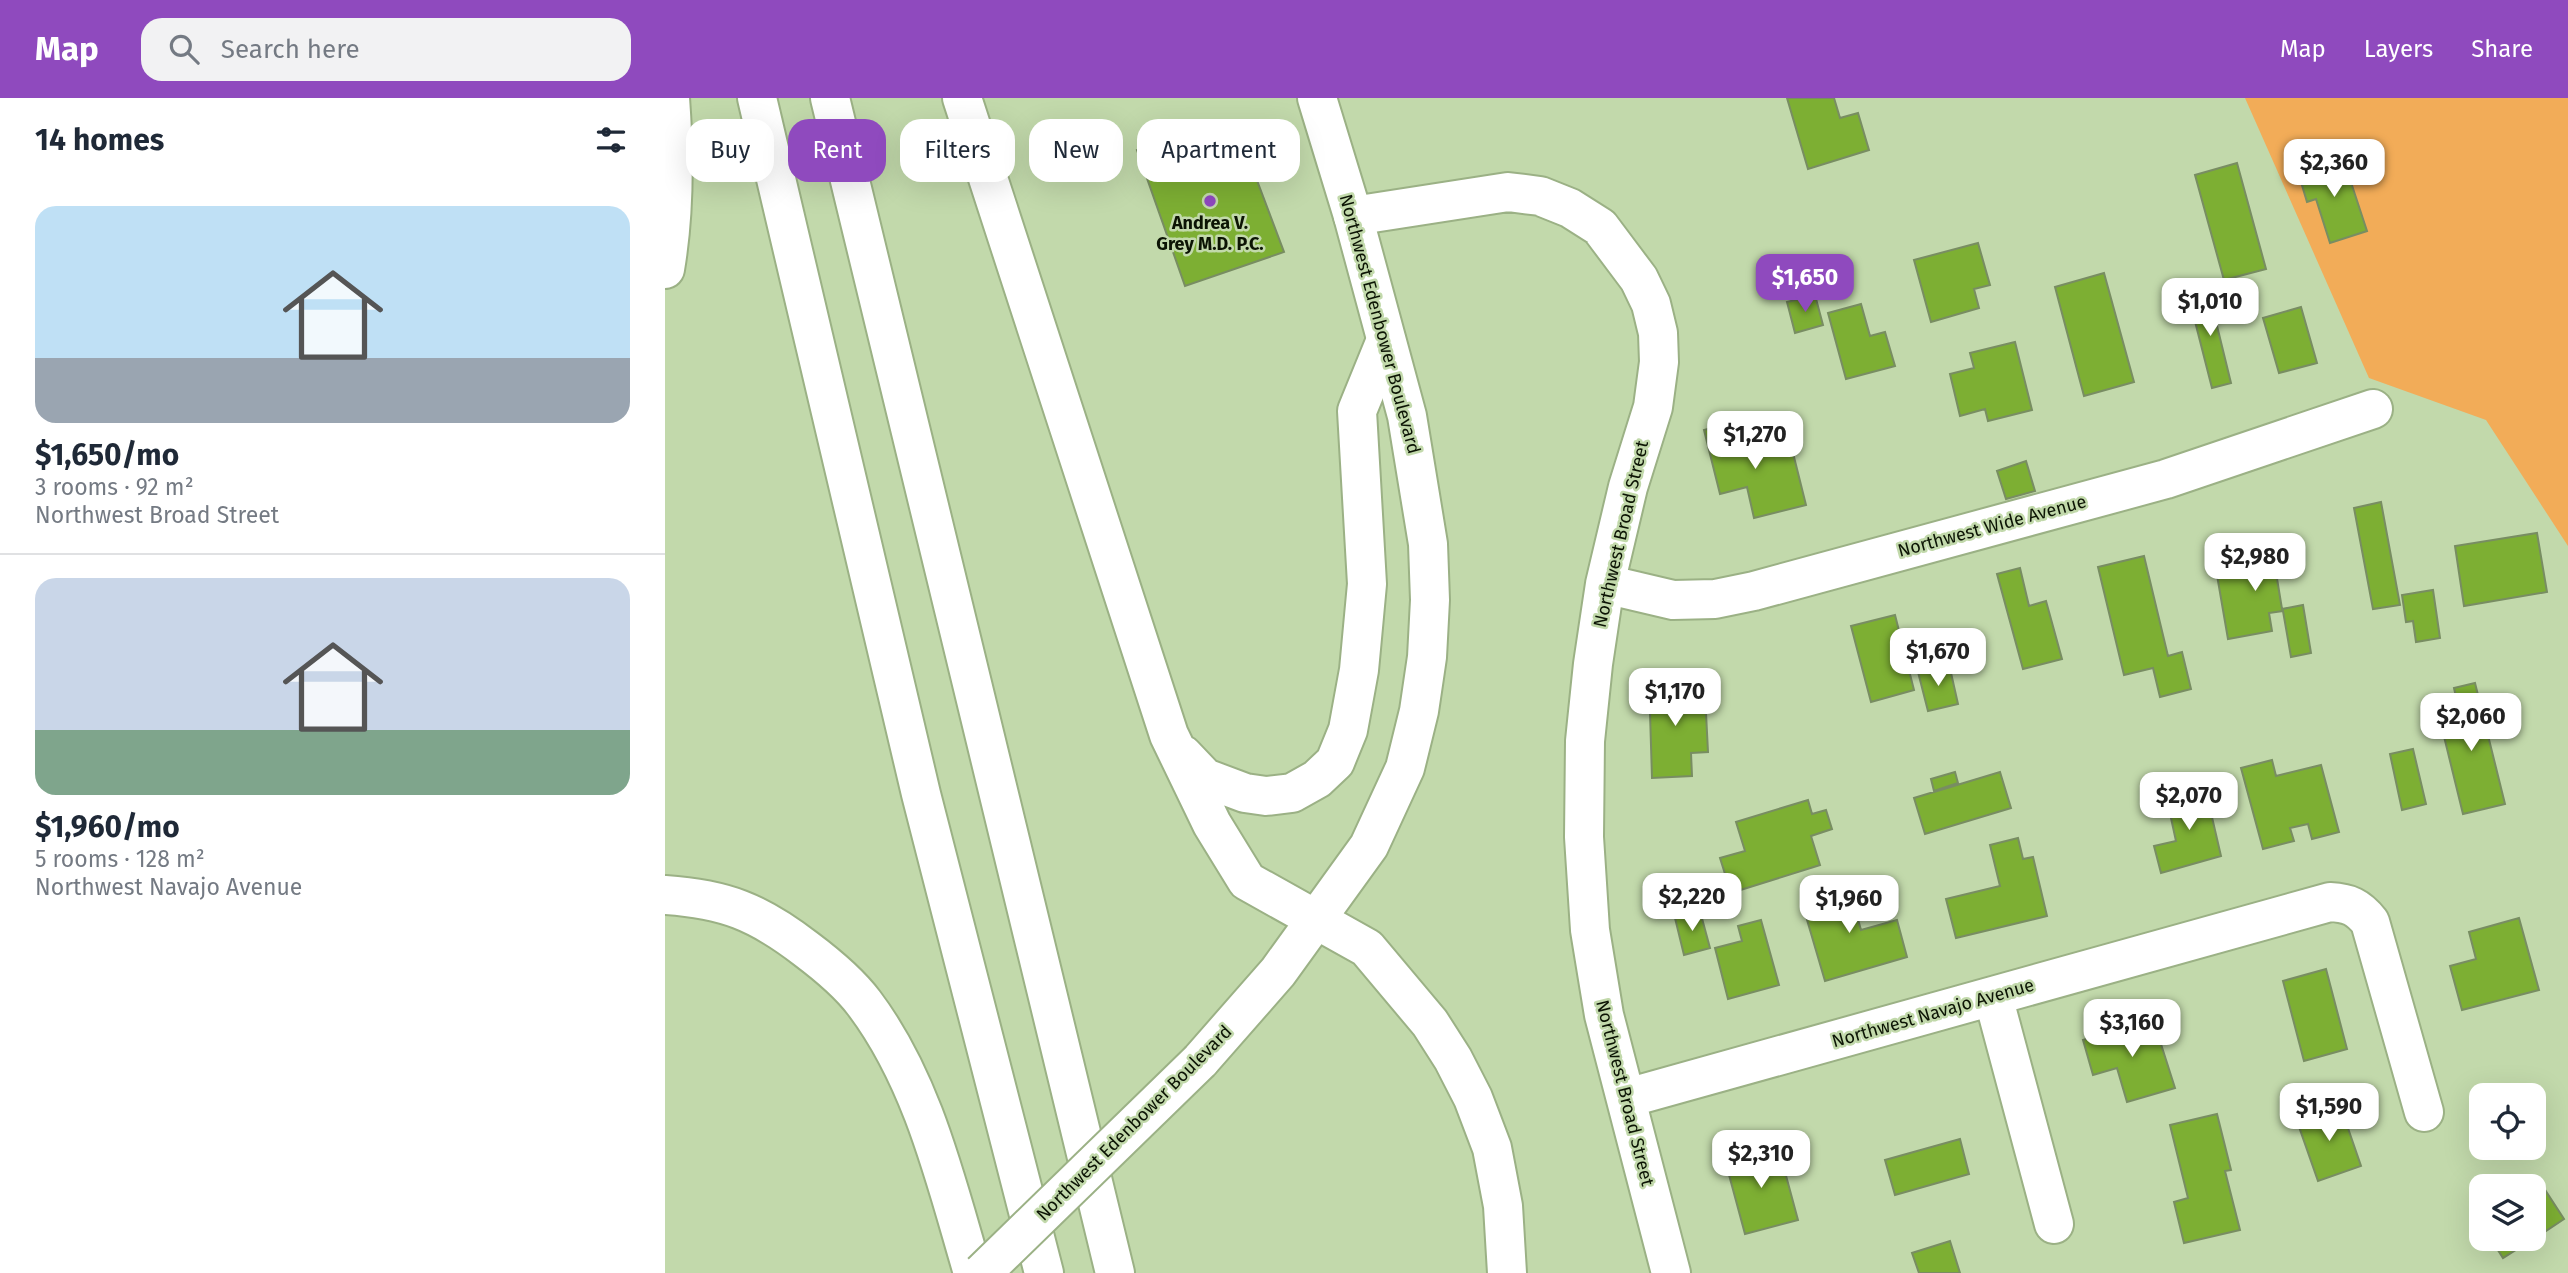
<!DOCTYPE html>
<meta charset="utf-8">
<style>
body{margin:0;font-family:"Fira Sans",sans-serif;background:#f2f2f3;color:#1f2937;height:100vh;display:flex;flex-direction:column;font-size:26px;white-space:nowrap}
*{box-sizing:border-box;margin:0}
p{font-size:23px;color:#747a83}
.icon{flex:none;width:38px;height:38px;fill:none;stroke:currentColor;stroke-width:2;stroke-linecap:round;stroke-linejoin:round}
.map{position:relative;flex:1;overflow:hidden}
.drawer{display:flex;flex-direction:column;background:#fff;width:665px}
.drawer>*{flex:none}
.hud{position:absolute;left:21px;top:21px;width:665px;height:63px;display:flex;gap:14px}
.fabs{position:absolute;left:1804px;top:985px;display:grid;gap:14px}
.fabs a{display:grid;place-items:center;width:77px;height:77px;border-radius:14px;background:#fff;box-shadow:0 7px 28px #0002;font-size:35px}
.price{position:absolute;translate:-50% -60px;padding:0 16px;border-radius:14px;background:#fff;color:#222;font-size:23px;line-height:46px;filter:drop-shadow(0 2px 4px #0008)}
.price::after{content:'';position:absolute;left:50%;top:42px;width:21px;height:16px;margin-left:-10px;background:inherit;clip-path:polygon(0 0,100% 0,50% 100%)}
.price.on{background:#8f4abe;color:#fff}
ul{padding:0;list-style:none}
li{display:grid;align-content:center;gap:14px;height:371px;padding:0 35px}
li+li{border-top:2px solid #e0e1e3}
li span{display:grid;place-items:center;height:217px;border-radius:21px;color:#555}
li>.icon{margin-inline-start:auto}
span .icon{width:126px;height:126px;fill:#fffc;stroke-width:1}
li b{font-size:30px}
h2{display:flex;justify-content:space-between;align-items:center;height:84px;padding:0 35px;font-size:30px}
.pill{padding:0 24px;border-radius:21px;background:#fff;box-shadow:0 7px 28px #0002;font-size:24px;line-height:63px}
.pill.on{background:#8f4abe;color:#fff}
header{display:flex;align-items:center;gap:42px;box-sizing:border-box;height:98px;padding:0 35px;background:#8f4abe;color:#fff}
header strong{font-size:33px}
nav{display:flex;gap:38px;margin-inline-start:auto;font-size:24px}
.search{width:490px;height:63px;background:#f2f2f3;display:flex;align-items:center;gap:18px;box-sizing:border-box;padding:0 24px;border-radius:21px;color:#747a83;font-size:26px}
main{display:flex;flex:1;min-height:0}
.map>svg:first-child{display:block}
.green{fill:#f2ac58}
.building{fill:#7daf33;stroke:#788d62;stroke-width:2}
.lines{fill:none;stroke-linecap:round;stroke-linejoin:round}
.minor-casing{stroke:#9bb185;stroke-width:42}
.major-casing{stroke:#9bb185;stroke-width:42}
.highway-casing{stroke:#9bb185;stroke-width:42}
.minor{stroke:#fff;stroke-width:38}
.major{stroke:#fff;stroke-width:38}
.highway{stroke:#fff;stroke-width:38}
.major-bridge-casing{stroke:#9bb185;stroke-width:42;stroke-linecap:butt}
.major-bridge{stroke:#fff;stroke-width:38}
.poi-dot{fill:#8f4abe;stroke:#c2d9ab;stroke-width:2.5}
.labels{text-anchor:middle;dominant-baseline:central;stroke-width:5;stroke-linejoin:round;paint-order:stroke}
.poi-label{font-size:18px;font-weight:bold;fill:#0c1404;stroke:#c2d9ab}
.street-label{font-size:18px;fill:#0c1404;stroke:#c2d9ab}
</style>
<header>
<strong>Map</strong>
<div class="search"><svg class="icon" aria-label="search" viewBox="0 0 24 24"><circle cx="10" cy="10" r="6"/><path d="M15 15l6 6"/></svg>Search here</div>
<nav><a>Map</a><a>Layers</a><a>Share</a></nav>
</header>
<main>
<section class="drawer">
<h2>14 homes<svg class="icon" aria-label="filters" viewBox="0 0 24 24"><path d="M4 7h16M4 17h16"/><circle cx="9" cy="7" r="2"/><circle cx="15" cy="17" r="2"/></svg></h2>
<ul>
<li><span style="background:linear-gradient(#bfe0f5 70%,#9aa5b1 0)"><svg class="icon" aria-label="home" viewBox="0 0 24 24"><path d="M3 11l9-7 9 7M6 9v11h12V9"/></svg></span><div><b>$1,650/mo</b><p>3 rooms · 92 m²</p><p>Northwest Broad Street</p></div></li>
<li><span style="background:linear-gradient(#c9d6e8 70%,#7fa58c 0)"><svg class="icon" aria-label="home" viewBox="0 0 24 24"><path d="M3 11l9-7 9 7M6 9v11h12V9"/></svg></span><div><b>$1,960/mo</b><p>5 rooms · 128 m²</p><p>Northwest Navajo Avenue</p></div></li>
</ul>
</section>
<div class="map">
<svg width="1903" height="1175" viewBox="0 0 1903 1175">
<rect width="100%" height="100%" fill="#c2d9ab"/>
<!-- green -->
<path class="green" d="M1580,0h323v448l-82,-126 -117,-42z"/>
<!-- building -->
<path class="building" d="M1122,0h47l6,20 18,-5 11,37 -61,19z
M530,28l46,12 43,114 -99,34 -48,-136z
M1678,60l24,73 -37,12 -14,-44 -9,3 -9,-30z
M1572,65l29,106 -42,11 -29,-105z
M1313,145l12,42 -16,4 5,19 -48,14 -17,-62z
M1439,175l30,109 -50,14 -29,-109z
M1543,191l23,94 -19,5 -24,-94z
M1150,197l8,30 -28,8 -8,-31z
M1196,206l9,32 15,-4 10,34 -49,13 -18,-66z
M1636,209l16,56 -38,10 -16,-55z
M1350,244l17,68 -44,11 -3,-12 -25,7 -10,-42 24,-6 -4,-15z
M1076,323l8,35 42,-11 15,60 -52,13 -7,-31 -27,7 -16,-64z
M1361,363l9,30 -29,8 -9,-28z
M1716,404l19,103 -27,4 -19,-101z
M1872,435l10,59 -83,14 -9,-60z
M1605,438l12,73 21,-4 8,48 -20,4 -8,-46 -14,2 3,18 -44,8 -16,-93z
M1479,458l24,100 14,-4 9,37 -31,8 -7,-29 -29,7 -26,-108z
M1355,470l9,38 17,-5 16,58 -39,10 -26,-95z
M1768,492l7,48 -24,4 -3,-21 -7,1 -4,-27z
M1230,517l19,75 -43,12 -20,-76z
M1284,566l9,40 -30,7 -10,-39z
M1029,580l1,35h11l2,39 -17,1 1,23 -40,2 -3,-98z
M1810,585l30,121 -42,10 -25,-102 20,-6 -4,-18z
M1748,651l13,55 -24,6 -12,-56z
M1607,662l4,16 45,-11 18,67 -27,7 -4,-15 -18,4 4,13 -31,8 -22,-81z
M1290,674l3,11 -24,8 -3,-12z
M1335,674l11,36 -86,26 -11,-36z
M1540,689l16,69 -60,17 -7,-27 22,-5 -10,-46z
M1143,702l4,14 14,-4 6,19 -21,7 9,29 -89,28 -11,-35 25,-7 -9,-29z
M1353,740l5,21 10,-2 14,59 -91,22 -10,-39 54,-13 -10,-41z
M1182,783l14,49 36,-10 10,37 -82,24 -20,-68 13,-3 -6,-19z
M1035,813l10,37 -26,7 -9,-37z
M1854,820l20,72 -77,20 -12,-44 26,-7 -7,-27z
M1096,822l18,65 -51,14 -13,-51 27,-7 -4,-15z
M1661,871l21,80 -43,12 -21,-80z
M1488,921l22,69 -48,14 -10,-34 -24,7 -10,-35z
M1675,1007l21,61 -43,15 -21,-60z
M1552,1016l14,56 -6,1 15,59 -56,13 -10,-41 14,-4 -18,-73z
M1295,1041l9,35 -74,21 -10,-35z
M1113,1048l20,74 -53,14 -20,-74z
M1873,1081l26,40 -30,20v-53h-8z
M1826,1141h42l-30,19z
M1285,1143l10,32h-41l-7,-20z"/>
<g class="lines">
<defs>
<path id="minor" d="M688,118l155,-24 32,4 30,12 30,19 39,52 12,25 7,29 1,29 -6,45 -25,80 -23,97 -12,80 -8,77 -1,96 6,93 14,85 67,258
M940,486l68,16 42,-1 39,-8 412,-112 207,-70
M1328,898l61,228
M962,1000l703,-196c19,1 28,5 40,20l54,190"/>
<path id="major" d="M535,963l78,-89 91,-126 36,-78 14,-57 8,-54 3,-57 -2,-56 -21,-128 -54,-200 -36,-118"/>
<path id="highway" d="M92,0l164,696 123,479
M165,0l285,1175
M297,0l207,637 43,89 35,57 120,67 63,75 23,36 20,39 19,50 11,58 4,67
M0,171c9,-53 9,-118 5,-171
M518,657l22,23 40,15 21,3 26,-3 25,-14 18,-17 13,-32 11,-60 8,-86 -10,-173 29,-71
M0,797c60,4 93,17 141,54 20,15 43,34 58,54 59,78 82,179 109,270"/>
</defs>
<!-- minor casing -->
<use href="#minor" class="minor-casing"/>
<!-- major casing -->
<use href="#major" class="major-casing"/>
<!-- highway casing -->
<use href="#highway" class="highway-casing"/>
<!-- minor -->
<use href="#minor" class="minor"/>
<!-- major -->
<use href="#major" class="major"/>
<!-- highway -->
<use href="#highway" class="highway"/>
<defs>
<path id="major-bridge" d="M317,1175l218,-212"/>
</defs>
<!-- major-bridge casing -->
<use href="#major-bridge" class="major-bridge-casing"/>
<!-- major-bridge -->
<use href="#major-bridge" class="major-bridge"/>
</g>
<!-- markers -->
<circle class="poi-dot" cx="545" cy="103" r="7"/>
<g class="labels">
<!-- poi labels -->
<g class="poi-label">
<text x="545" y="125">Andrea V.<tspan x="545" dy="21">Grey M.D. P.C.</tspan></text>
</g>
<!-- street labels -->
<g class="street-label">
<text transform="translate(715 226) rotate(75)">Northwest Edenbower Boulevard</text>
<text transform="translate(1327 428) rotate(-15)">Northwest Wide Avenue</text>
<text transform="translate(956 436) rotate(-77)">Northwest Broad Street</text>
<text transform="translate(1268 915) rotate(-16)">Northwest Navajo Avenue</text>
<text transform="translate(960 995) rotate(76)">Northwest Broad Street</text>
<text transform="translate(469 1025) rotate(-45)">Northwest Edenbower Boulevard</text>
</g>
</g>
</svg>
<div class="fabs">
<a><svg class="icon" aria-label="locate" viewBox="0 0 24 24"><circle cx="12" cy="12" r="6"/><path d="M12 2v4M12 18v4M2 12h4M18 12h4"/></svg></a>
<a><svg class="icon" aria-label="layers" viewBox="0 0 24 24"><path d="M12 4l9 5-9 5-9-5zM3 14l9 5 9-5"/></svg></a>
</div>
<b class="price" style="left:1669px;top:101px">$2,360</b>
<b class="price on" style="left:1140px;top:216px">$1,650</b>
<b class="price" style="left:1545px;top:240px">$1,010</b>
<b class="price" style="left:1090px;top:373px">$1,270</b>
<b class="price" style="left:1590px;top:495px">$2,980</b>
<b class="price" style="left:1273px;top:590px">$1,670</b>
<b class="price" style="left:1010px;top:630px">$1,170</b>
<b class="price" style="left:1806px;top:655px">$2,060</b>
<b class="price" style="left:1524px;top:734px">$2,070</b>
<b class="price" style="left:1027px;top:835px">$2,220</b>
<b class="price" style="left:1184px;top:837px">$1,960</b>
<b class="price" style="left:1467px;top:961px">$3,160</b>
<b class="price" style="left:1664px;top:1045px">$1,590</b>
<b class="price" style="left:1096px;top:1092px">$2,310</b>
<div class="hud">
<a class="pill">Buy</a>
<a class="pill on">Rent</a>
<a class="pill">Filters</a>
<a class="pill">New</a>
<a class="pill">Apartment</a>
</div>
</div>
</main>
